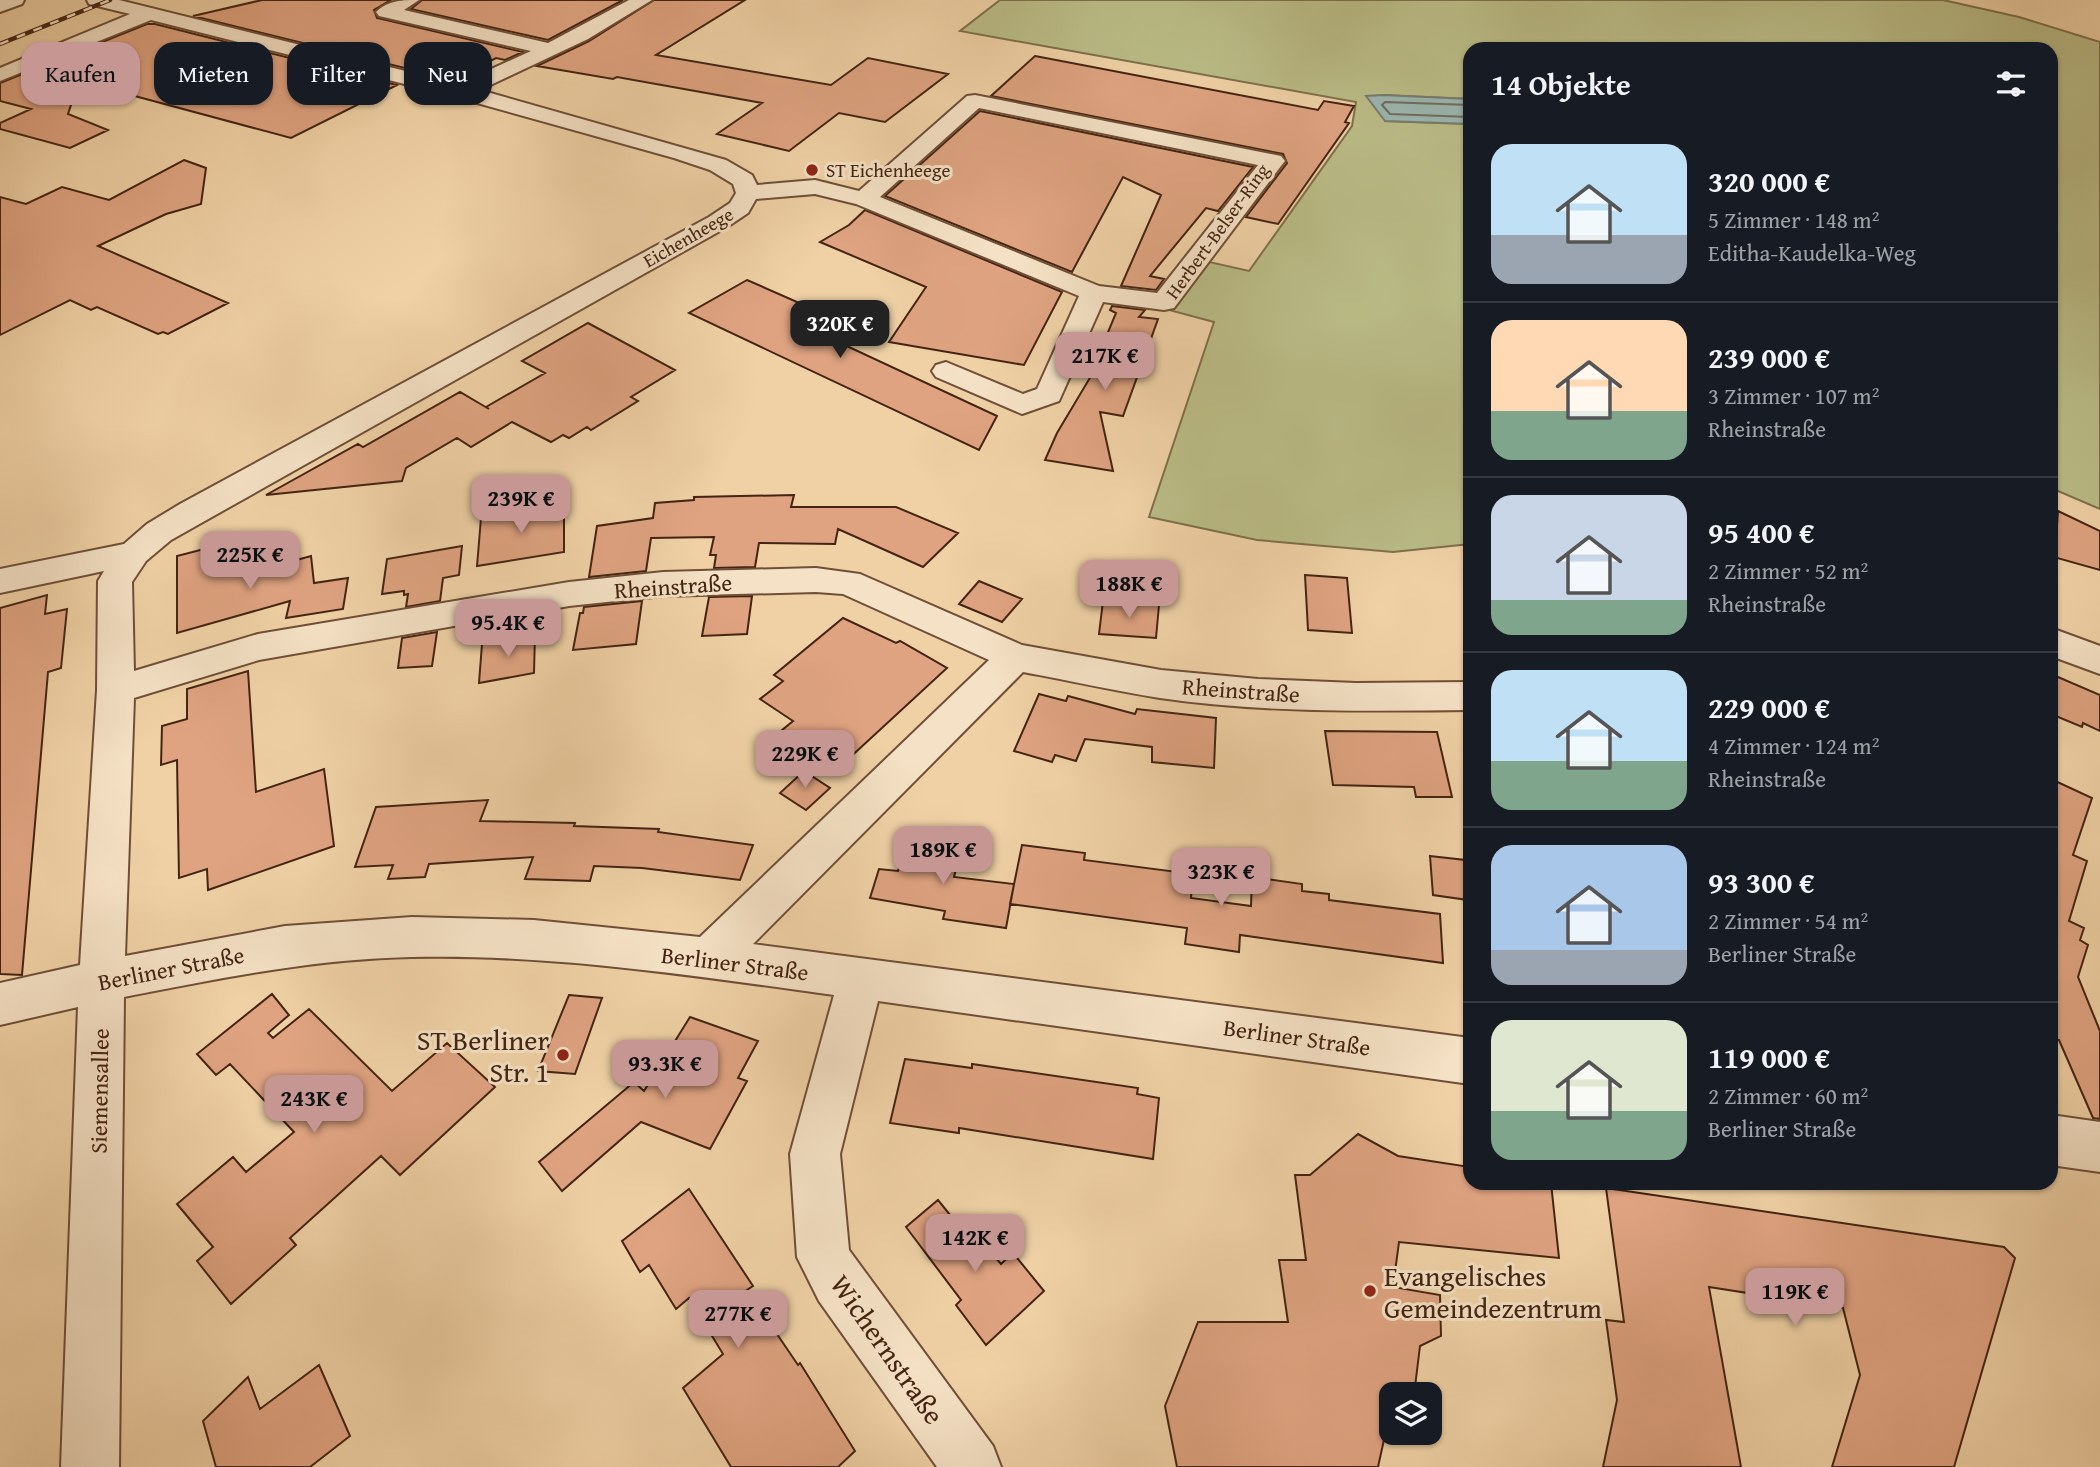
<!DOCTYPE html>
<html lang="de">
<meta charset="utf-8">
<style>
body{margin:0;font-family:"Gentium Book Plus",serif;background:#20242c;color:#f1f3f6;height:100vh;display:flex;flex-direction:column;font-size:26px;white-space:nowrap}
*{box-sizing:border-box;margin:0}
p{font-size:23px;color:#9ea1a6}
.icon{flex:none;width:38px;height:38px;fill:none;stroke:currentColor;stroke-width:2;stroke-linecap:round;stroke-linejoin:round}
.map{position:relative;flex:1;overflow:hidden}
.drawer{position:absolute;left:1463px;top:42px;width:595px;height:1148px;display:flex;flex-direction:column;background:#171b24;border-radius:21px;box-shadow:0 2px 5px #0004}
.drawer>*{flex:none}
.hud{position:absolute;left:21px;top:42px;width:665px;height:63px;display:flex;gap:14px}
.fabs{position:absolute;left:1379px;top:1382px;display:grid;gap:14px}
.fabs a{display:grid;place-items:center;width:63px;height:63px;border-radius:14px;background:#171b24;box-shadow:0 2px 5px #0004;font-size:35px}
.price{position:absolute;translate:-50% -60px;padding:0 16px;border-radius:14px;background:#c59692;color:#111;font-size:23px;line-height:46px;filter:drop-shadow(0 2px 4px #0008)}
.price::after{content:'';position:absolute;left:50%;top:42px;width:21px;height:16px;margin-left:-10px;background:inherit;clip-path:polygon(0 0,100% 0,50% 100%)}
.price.active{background:#222;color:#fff}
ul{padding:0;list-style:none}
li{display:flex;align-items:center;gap:21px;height:175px;padding:0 28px}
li+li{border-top:2px solid #363941}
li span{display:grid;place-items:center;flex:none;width:196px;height:140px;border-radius:21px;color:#555}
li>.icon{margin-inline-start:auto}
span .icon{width:84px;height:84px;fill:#fffc;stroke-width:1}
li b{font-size:30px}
h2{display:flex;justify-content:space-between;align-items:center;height:84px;padding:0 28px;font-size:30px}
.tag{padding:0 24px;border-radius:21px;background:#171b24;box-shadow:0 2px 5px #0004;font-size:24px;line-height:63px}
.tag.active{background:#c59692;color:#111}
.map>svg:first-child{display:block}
.green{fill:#babc87;stroke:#7f704c;stroke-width:2}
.water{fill:#9bb5ae;stroke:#787b70;stroke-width:2}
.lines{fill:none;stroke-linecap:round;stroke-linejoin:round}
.shore{stroke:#706c60;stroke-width:2}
.building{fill:#dfa381;stroke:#442412;stroke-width:2}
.minor-casing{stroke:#6f4f37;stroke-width:4}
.minor{fill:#f5e1c5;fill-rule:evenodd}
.rail-casing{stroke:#442412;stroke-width:4.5}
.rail{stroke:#f5e1c5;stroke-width:2.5;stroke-dasharray:9;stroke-linecap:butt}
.poi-dot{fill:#8f2418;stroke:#f5e1c5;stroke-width:2.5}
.labels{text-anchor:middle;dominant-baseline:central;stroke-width:6;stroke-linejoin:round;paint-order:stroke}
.far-poi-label{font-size:19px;fill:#442412;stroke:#f5e1c5;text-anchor:start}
.far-street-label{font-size:19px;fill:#442412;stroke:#f5e1c5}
.street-label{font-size:23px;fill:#442412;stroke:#f5e1c5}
.near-poi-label{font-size:28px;fill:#442412;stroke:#f5e1c5;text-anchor:end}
.near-street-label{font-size:28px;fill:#442412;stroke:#f5e1c5}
</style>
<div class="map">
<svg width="2100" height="1467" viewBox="0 0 2100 1467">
<rect width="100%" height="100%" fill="#f0d1a6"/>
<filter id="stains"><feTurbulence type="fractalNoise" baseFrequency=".00286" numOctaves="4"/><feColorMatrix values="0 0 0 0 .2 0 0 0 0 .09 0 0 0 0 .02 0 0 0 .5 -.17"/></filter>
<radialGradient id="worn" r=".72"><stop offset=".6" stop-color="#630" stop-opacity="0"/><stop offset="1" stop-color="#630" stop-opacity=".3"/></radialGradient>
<!-- green -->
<path class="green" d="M1000,0h943l76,17 81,25v467l-49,-21v-439h-581v50l-87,-4 2,26 85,3v420l-77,8 -136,-12 -108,-23 65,-195 -45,-12 36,-49 44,10 103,-145 4,-24 -396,-71z"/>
<!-- water -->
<path class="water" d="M1383,95l87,4v25l-85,-3 -19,-25z"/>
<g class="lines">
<!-- shore -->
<path class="shore" d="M1470,105l-85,-3 -3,3 8,9 80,3"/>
</g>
<!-- building -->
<path class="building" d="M262,0h129l-17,10 3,8 146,34 -18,8 -9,-2 -29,15 -31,-8 -15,7 -228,-56z
M422,0h201l-75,40 -137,-31z
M654,0h91l-89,55 175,30 37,-27 80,16 -63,48 -46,-9 -50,38 -72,-17 45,-31 -145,-26 -4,2 -76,-13 52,-25z
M147,24h8l242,61 -106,53 -212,-57 -11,33 40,16 -38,18 -70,-19v-6l31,-14 -31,-8v-18z
M1035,56l283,54 6,-9 30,5 -9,16 4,1 -71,101 -32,-7 41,-54 -4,-9 -292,-58z
M980,111l273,56 -35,44 -12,-3 -56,68 14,3 -8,11 -35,-4 40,-91 -38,-18 -51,95 -187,-76z
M184,160l22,8 -5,36 -35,10 -68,32 130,57 -60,31 -5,-2 -5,2 -61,-27 -6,3 -21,-10 -70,35v-138l26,7 36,-17 47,13z
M865,210l197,82 -38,73 -135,-23 37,-55 -106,-45 29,-17z
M747,280l82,36 -6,19 174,81 -18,34 -290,-137z
M1112,306l33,4 -6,7 19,2 -35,97 -23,-4 13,59 -68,-11 12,-27 46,-77 -4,-2 17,-41 -6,-3z
M588,323l87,47 -44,27 7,4 -47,29 -4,-3 -18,11 -6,-3 -12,7 -39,-20 -41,25 -14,-9 -51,30 -4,13 -136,14 92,-51 5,3 97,-55 29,17 -3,-2 59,-34 -23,-12z
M794,495l-3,12h105l62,26 -35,34 -85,-38 -3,15 -76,-1 -4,24 -41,1 2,-13h-6l4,-18 -63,1 -5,33 -57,6 8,-51 56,-8 2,-15 39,-3v-3z
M564,505v47l-87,14 4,-48z
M2058,511l42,20v39l-43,-12 -2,-3z
M462,546l-3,29 -16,3 -3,23 -34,6 2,-13 -4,1v-4l-22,3 5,-35z
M208,548l1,23 21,-6v9l8,-2v4l73,-20 3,27 34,-5 -5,31 -57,9 4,-17 -113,32v-77z
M1305,575l42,3 5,55 -44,-3z
M979,581l43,18 -20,23 -43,-18z
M47,595l-2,19 22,-5 -6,59 -13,4 -26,303 -22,-1v-366z
M752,596l-5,38 -45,2 7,-39z
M642,601l-6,43 -63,6 7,-37h3l1,-6z
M1103,601l56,4 -3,33 -57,-4z
M843,618l53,25 4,-2 47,27 -115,106 -57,-38 18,-15 -33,-22 23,-18 -9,-6z
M437,632l-5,34 -34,2 4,-30z
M535,634l-1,39 -55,10 3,-39z
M248,671l8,121 68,-23 10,77 -126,44 -1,-21 -28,9 -2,-118 -16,5 1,-39 25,-7v-30z
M2051,674l49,21v36l-17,-8 -1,4 -31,-13z
M1039,694l27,7 2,-5 67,18 2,-5 79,9 -2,50 -62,-6v-15l-67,-8 -9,22 -21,-6 -3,7 -38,-11z
M1325,731l112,1 15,65h-36l-2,-10 -81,-2z
M804,771l26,17 -24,22 -26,-17z
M2051,779l41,19 -19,57 14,6 -18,60 15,7 -4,12 8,5 -10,32 22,54v88l-7,-1 -34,-78 -8,-1z
M488,800l-8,21 95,2 -1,3 85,3 -1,3 95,13 -13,35 -98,-12 -48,-2 -4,15 -65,-2 8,-22 -104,7 -4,13 -37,2 5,-14 -38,2 21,-60z
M908,837l54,8 -8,32 60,7 -8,44 -63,-9 2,-8 -75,-13 9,-29 19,2z
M1022,845l63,8 -1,7 109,14 -2,24 60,8 1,-29 50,7v7l27,3v6l111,14 3,49 -203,-28 -1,17 -54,-8 2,-16 -177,-24z
M1430,856l35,4 3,40 -35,-5z
M272,994l17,21 -21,18 5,5 36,-29 83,82 55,-48 48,44 -95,88 -19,-19 -91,82 6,7 -65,59 -34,-43 16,-14 -36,-43 56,-47 13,15 48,-40 -64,-68 -14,11 -19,-21z
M569,995l33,3 -27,76 -37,-3z
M690,1017l68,24 -20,37 9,3 -37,68 -69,-27 -79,69 -23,-29 95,-80 10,9z
M905,1059l67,9v-4l166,24 -1,6 22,4 -6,61 -194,-31v5l-69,-10z
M1358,1134l40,22 72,11v16h81l8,75 -160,-16 -6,45 47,8 1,41 -21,10 -6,49h-23v13l-13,59h-201l-12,-61 33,-84h90l-9,-62h27l-11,-85h15z
M1606,1188l398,59 11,11 -61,209h-122l28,-92 -17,-67 -134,-21 32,180h-138l14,-67 -11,-80 18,2z
M689,1189l64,97 -6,4 51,75 2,-2 55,88 -17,16h-107l-48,-79 40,-34 -34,-56 -13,11 -27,-44 -9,7 -18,-31z
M938,1200l41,51 7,-5 15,18 12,-11 31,38 -58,54 -30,-40 5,-5 -55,-73z
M319,1365l31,71 -40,31h-94l-13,-46 45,-44 12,32z"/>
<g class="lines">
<defs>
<path id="minor" d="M0,0h24l-2,4 -22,8z
M87,0h32l339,84 73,-33 -152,-35 -3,-4c12,-12 27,-12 43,-12l-15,10 144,33 81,-43h23l-64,39 -108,51 246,70 26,15 5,10 58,-5 44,11 108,-95 8,-1 306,61 4,5 -4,5 -107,142 -10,2 -61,-8 -44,99 -37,13 -86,-37 -4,-6 4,-6 10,-3 77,32 14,-5 42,-93 -223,-92 -41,-10 -59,5 -8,14 -21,14 -556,313 -25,21 -14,21 2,89 124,-37 311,-52 94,-10 153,-4 44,6 162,71 139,25 97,9 98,4 114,-1v28c-103,1 -208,3 -310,-12 -46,-7 -92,-18 -137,-26l-270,272 717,94v46l-592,-83 -38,153 9,96 144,196 8,21h-64l-118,-166 -22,-44 -7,-103 44,-159c-139,-19 -281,-41 -422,-38 -98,2 -191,21 -288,40l-5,470h-58l17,-460 -78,18v-42l80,-18 17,-275 1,-109 6,-10 -104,22v-24l124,-25 23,-20 33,-20 529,-287 21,-14 6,-10 -3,-9 -23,-14 -36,-12 -222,-62 -301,-76 -151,61v-13l130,-54 -41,-10zM979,108l279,57 -101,128 -58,-7 -219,-89zM816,592l27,2 146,66 -289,277 -166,-17 -122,-3 -127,9 -160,30 9,-258 125,-38 310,-54 94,-10z
M2051,628l49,18v28l-49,-18z
M2051,1115l49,7v50l-49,-7z"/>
</defs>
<!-- minor casing -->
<use href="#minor" class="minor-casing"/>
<!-- minor -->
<use href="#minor" class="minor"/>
<defs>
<path id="rail" d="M0,44l110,-44"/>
</defs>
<!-- rail casing -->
<use href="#rail" class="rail-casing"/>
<!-- rail -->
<use href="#rail" class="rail"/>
</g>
<!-- markers -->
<g class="poi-dot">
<circle cx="812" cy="170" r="7"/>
<circle cx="563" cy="1055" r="7"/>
<circle cx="1370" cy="1291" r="7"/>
</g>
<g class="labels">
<!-- far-poi labels -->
<g class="far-poi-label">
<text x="826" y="170">ST Eichenheege</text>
</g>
<!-- far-street labels -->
<g class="far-street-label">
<text transform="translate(1217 231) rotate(-54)">Herbert-Belser-Ring</text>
<text transform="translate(688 237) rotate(-30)">Eichenheege</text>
</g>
<!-- street labels -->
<g class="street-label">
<text transform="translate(673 586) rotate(-4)">Rheinstraße</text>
<text transform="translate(1241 690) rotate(4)">Rheinstraße</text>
<text transform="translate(735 963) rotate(7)">Berliner Straße</text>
<text transform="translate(171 968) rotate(-11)">Berliner Straße</text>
<text transform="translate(1297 1037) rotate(8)">Berliner Straße</text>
<text transform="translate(99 1091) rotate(-89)">Siemensallee</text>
</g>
<!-- near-poi labels -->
<g class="near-poi-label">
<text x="549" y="1039">ST Berliner<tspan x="549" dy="32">Str. 1</tspan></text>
<text x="1384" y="1275" text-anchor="start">Evangelisches<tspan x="1384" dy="32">Gemeindezentrum</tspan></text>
</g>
<!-- near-street labels -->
<g class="near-street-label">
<text transform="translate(888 1349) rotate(55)">Wichernstraße</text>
</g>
</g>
<rect width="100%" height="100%" filter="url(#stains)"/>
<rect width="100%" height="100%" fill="url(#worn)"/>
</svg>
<div class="fabs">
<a><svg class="icon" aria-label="layers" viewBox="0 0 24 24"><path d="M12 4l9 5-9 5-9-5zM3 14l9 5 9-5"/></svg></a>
</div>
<b class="price active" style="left:840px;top:360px">320K €</b>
<b class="price" style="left:1105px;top:392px">217K €</b>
<b class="price" style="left:521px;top:535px">239K €</b>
<b class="price" style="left:250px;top:591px">225K €</b>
<b class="price" style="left:1129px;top:620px">188K €</b>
<b class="price" style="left:508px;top:659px">95.4K €</b>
<b class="price" style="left:805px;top:790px">229K €</b>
<b class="price" style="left:943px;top:886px">189K €</b>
<b class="price" style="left:1221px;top:908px">323K €</b>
<b class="price" style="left:665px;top:1100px">93.3K €</b>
<b class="price" style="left:314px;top:1135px">243K €</b>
<b class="price" style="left:975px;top:1274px">142K €</b>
<b class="price" style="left:1795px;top:1328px">119K €</b>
<b class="price" style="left:738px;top:1350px">277K €</b>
<div class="hud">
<a class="tag active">Kaufen</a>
<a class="tag">Mieten</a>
<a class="tag">Filter</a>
<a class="tag">Neu</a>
</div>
<section class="drawer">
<h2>14 Objekte<svg class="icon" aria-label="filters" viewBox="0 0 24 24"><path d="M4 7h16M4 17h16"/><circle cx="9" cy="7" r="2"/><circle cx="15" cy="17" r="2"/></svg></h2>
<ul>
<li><span style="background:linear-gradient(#bfe0f5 65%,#9aa5b1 0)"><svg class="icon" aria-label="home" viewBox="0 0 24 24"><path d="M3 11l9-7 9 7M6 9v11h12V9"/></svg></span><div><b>320 000 €</b><p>5 Zimmer · 148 m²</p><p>Editha-Kaudelka-Weg</p></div></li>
<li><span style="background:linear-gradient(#ffd9b3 65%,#7fa58c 0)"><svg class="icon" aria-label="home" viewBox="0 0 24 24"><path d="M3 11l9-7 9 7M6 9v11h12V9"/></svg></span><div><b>239 000 €</b><p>3 Zimmer · 107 m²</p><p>Rheinstraße</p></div></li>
<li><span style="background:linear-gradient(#c9d6e8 75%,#7fa58c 0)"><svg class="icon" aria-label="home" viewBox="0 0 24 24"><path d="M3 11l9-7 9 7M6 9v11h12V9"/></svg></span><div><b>95 400 €</b><p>2 Zimmer · 52 m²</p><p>Rheinstraße</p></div></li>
<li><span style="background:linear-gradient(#bfe0f5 65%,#7fa58c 0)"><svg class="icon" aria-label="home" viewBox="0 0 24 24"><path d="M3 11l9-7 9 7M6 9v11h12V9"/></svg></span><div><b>229 000 €</b><p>4 Zimmer · 124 m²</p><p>Rheinstraße</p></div></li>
<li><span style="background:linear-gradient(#a9c7e8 75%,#9aa5b1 0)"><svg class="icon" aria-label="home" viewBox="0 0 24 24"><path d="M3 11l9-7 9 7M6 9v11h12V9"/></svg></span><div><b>93 300 €</b><p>2 Zimmer · 54 m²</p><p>Berliner Straße</p></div></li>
<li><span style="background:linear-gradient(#dfe7d0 65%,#7fa58c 0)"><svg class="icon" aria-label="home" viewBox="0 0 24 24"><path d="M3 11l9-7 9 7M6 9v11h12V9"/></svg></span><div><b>119 000 €</b><p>2 Zimmer · 60 m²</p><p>Berliner Straße</p></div></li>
</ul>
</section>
</div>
